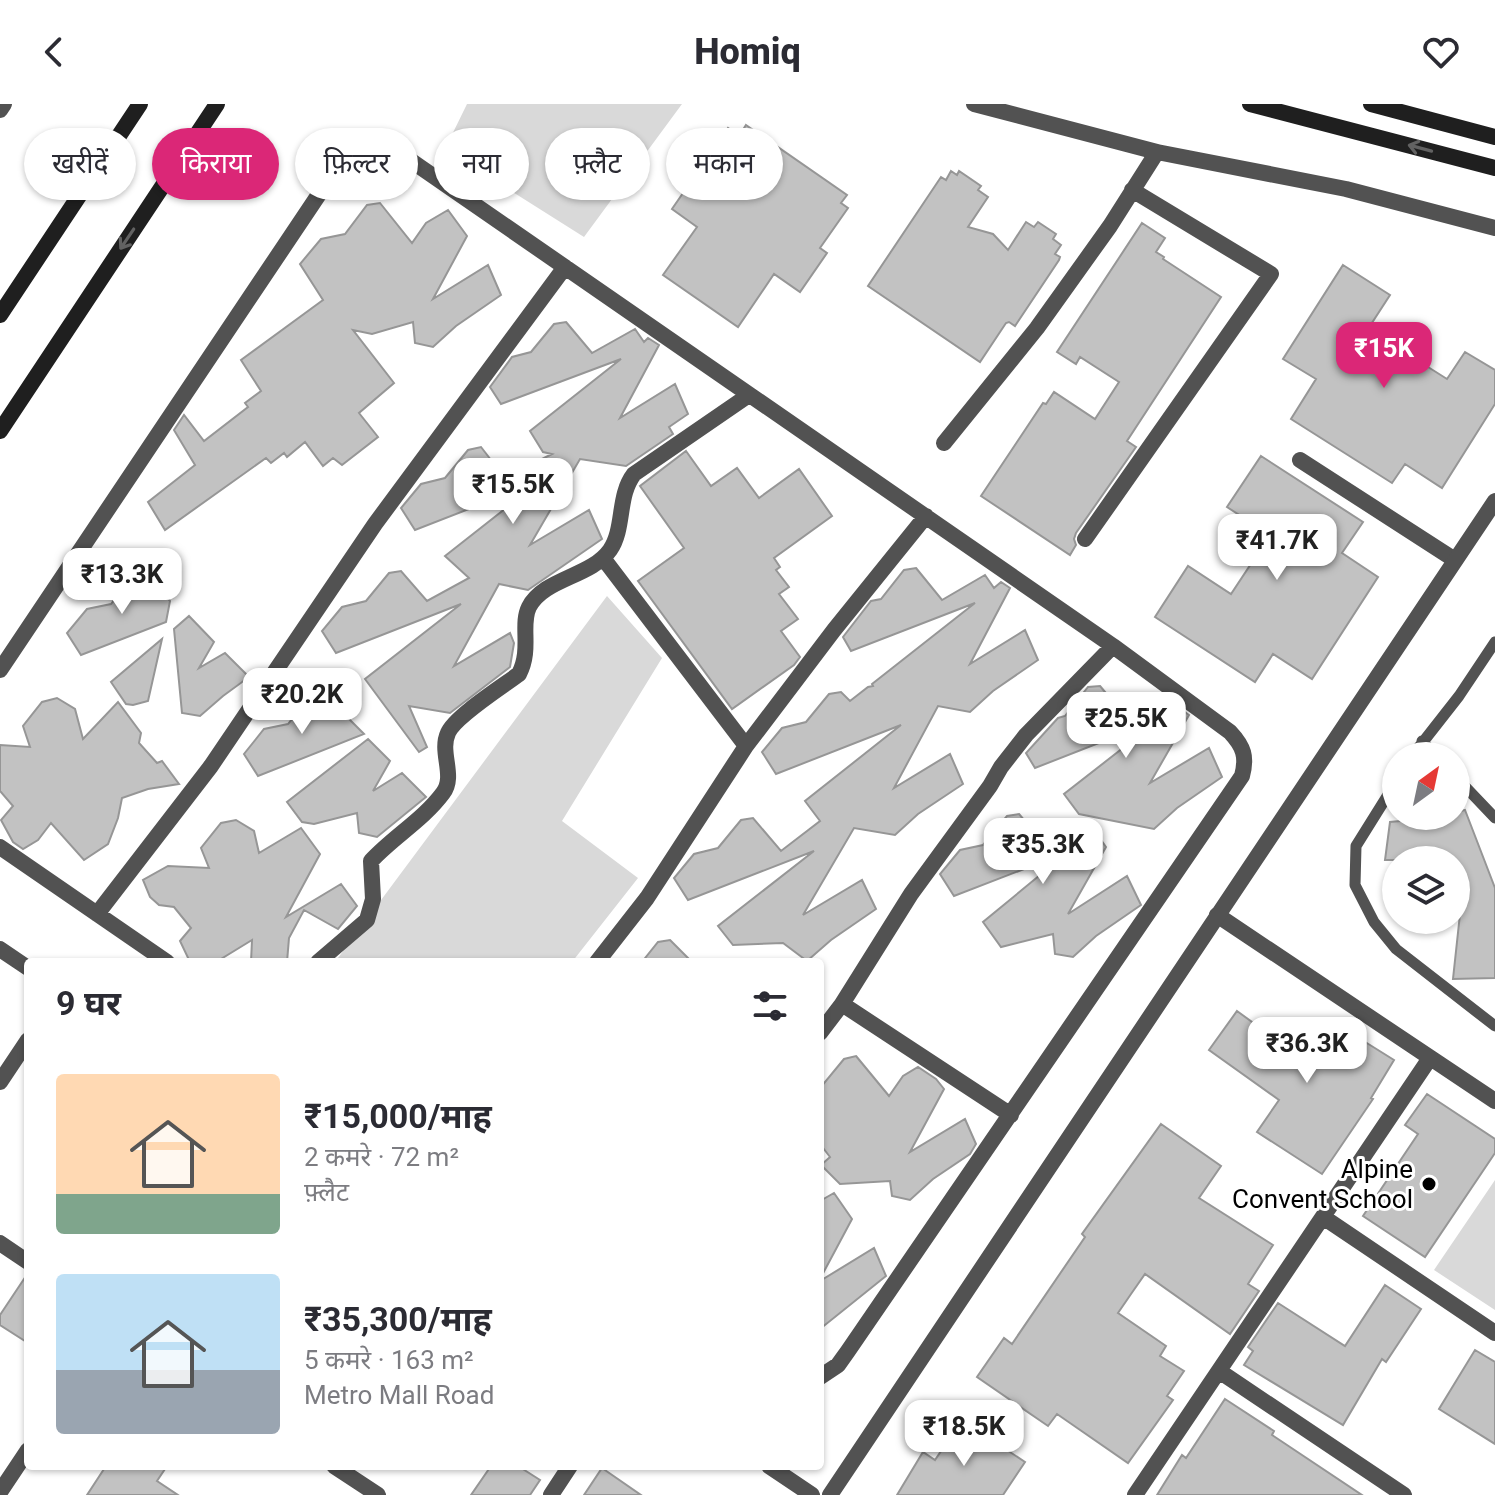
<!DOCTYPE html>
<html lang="hi">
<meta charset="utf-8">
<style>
body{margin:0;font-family:Roboto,"Noto Sans Devanagari",sans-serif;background:#f2f2f3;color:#2b2b33;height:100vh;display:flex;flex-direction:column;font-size:30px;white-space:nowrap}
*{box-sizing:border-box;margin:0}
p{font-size:26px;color:#7c7c81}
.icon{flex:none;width:44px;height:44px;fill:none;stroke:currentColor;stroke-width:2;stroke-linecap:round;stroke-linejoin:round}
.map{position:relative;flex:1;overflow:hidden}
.panel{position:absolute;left:24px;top:854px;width:800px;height:512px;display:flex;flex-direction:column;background:#fff;border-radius:8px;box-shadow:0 2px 6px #0004}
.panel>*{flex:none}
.guide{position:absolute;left:24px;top:24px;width:800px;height:72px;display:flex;gap:16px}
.needle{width:52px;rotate:33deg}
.buttons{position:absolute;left:1382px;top:638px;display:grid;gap:16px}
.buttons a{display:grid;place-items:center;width:88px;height:88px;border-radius:50%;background:#fff;box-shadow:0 2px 6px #0004;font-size:40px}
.price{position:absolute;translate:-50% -68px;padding:0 18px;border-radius:16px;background:#fff;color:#222;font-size:26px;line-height:52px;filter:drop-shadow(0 2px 4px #0008)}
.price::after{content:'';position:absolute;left:50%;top:48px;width:24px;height:18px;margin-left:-12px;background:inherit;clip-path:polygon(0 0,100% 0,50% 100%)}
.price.on{background:#db2777;color:#fff}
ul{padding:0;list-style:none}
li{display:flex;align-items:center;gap:24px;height:200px;padding:0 32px}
li span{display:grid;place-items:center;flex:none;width:224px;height:160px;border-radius:8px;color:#555}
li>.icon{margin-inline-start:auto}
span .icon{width:96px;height:96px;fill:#fffc;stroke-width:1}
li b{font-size:34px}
h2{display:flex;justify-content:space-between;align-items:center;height:96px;padding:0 32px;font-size:34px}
.chip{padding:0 28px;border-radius:36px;background:#fff;box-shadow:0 2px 6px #0004;font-size:28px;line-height:72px}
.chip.on{background:#db2777;color:#fff}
header{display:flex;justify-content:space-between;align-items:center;height:104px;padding:0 32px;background:#fff;font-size:36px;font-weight:800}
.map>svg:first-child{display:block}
.green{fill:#d9d9d9}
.building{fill:#c2c2c2;stroke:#969696;stroke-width:2}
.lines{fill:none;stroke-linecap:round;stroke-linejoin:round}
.service{stroke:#525252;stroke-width:11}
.minor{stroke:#525252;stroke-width:16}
.tertiary{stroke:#525252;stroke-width:16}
.secondary{stroke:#1f1f1f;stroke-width:16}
.oneway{stroke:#626262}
.poi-dot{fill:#000;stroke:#fff;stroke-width:3}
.labels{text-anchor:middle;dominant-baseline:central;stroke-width:6;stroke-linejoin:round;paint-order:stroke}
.poi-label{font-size:26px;fill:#000;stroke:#fff;text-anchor:end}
</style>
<header><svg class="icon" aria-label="back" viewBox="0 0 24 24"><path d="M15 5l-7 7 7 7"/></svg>Homiq<svg class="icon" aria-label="heart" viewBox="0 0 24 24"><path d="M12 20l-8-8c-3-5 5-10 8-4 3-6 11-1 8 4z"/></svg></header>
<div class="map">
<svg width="1495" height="1391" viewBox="0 0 1495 1391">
<rect width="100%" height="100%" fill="#fff"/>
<!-- green -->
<path class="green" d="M467,0h215l-98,133 -139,-88z
M607,492l55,62 -100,163 76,57 -66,84h-237z
M1495,1076v130l-61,-40z"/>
<!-- building -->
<path class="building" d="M746,21l101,70 -6,8 7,5 -28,40 7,5 -27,39 -26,-18 -36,53 -75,-52 34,-48 -25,-18 56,-81 11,8z
M951,67l6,4 2,-4 22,15 -3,4 10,7 -20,30 25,7 15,16 18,-28 8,5 4,-5 18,12 -3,5 8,6 -6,9 5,3 -1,3 -44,66 -6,-4 -3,1 -26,39 -112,-76 73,-109 5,3z
M380,99l32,40 14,-20 22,-13 19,26 -34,63 55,-34 13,30 -45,31 -23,21 -18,-4 -2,-21 -41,12 -19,-4 41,53 -35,30 19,24 -36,28 -9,-7 -10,8 -18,-24 -18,15 -3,-4 -13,10 -5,-5 -101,72 -17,-28 47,-37 -21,-35 10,-15 20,26 44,-34 -3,-4 16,-12 -20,-31 82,-60 -23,-36 21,-25 24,-5 22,-29z
M1142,119l23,15 -9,14 8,5 -1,2 58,38 -94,144 9,6 -60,86 -2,6 2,6 -6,10 -89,-59 62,-93 3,1 8,-12 41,27 24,-37 -39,-25 -4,7 -19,-12z
M1343,161l47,30 -22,34 79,50 18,-27 30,18v34l-53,84 -37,-24 -13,19 -101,-64 25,-40 -33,-20z
M566,218l26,31 43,-24 9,13 4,-4 11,7 -39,73 55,-34 13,30 -19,13 4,7 -47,32 -46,-7 -50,86 59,-35 13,29 -74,51 -29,-6 -45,82 56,-33 4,10 -4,24 -60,46 -41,-7 18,41 -8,5 -54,-73 96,-75 -125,49 -14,-22 20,-24 24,-6 23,-28 12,-2 26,30 42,-23 -24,-22 98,-77 -9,-16 18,-9 -9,-2 -13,-21 91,-72 -120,45 -11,-17 22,-30 19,-5 23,-28z
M481,343l34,44 -100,39 -14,-22 20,-24 24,-6 23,-28z
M686,347l25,35 26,-18 22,30 40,-29 33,47 -58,42 6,9 -4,3 13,17 -10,7 19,25 -17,12 19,26 -6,8 -62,44 -94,-128 46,-33 -44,-62z
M1261,352l102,66 -21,31 36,24 -66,102 -39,-25 -18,28 -100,-65 33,-51 43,28 39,-59 -43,-28z
M916,464l26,32 43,-25 9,13 7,-6 9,6 -40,76 55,-34 13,30 -45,31 -23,21 -32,-6 -44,82 56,-34 13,30 -45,30 -23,21 -41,-7 -51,87 59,-35 14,29 -45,31 -24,21 -24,-18 -50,2 -15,-19 96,-75 -126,49 -14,-22 20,-24 24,-6 23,-28 12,-2 28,33 39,-30 -15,-20 96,-76 -125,49 -14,-22 20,-24 24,-6 23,-28 12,-2 9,9 18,-14 5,-1 -1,-2 103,-81 -124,48 -8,-14 28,-36 10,-2 23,-29z
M146,469l24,28 -4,21 -85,33 -14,-22 20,-24 24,-5 23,-29z
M189,512l25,26 -15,26 26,-15 24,24 -26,19 -23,20 -18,-3 -8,-84z
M162,535l-14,62 -15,4 -7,-1 -15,-22z
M1100,582l26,31 36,-21 27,19 -39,68 59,-35 13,29 -45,31 -23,21 -75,-15 -15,-20 96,-75 -125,49 -9,-15 32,-35 7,-2 23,-29z
M323,589l41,41 -106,42 -14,-22 20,-25 24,-5 23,-29z
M57,594l18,11 8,30 35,-37 23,31 -2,10 18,20 5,-2 17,23 -31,5 -26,9 -4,20 -10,26 -24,16 -33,-37 -13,17 -15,9 -10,-7 -12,-22 12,-14 -13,-15v-46l30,2 -7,-21 19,-24z
M368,635l22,22 -17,30 29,-18 24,24 -49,40 -18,-4 -2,-20 -43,11 -12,-2 -15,-20z
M1465,706l30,78v90l-42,1 7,-65 -4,1v-55h-71l5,-38 66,-6v-4z
M1019,710l26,31 42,-25 19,27 -38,67 59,-38 14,29 -45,31 -23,21 -18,-3 -2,-20 -52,13 -18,-25 85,-70 -114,44 -14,-22 20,-24 23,-5 24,-29z
M236,716l18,11 5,22 42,-25 19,26 -34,63 55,-33 16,22 -19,23 -34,-19 -15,28 -2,24h-36l1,-22 -36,22h-26l-10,-21 11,-13 -17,-21 -15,-2 -9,-8 -7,-17 25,-14 41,2 -8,-20 20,-25z
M670,836l22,22h-50l16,-20z
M1237,907l67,49 26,-40 64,40 -23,38 2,1 -51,75 -65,-42 22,-32 -70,-50z
M856,952l33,40 14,-20 15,-9 18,12 8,10 -34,63 55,-33 11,25 -6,10 -37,25 -23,21 -18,-4 -2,-15 -50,3 -19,-19 9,-8 -10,-13v-56l24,-29z
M1427,990l68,45v14l-70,104 -62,-41 55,-82 -13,-9z
M1161,1020l60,42 -22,32 74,47 -25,39 11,7 -29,43 -85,-60 -14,20 -13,19 48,33 -6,10 24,15 -17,25 6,4 -45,63 -71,-49 -9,12 -71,-49 27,-39 8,6 73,-107 -3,-3z
M834,1089l18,26 -32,60v-78z
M874,1144l12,28 -66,53v-48z
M28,1169v70l-28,-18v-10z
M1385,1181l36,24 -35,53 -4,-3 -39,66 -99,-60 9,-14 -5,-4 30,-44 67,43z
M1475,1246l20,12v82l-56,-35z
M1225,1295l49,32 -2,4 90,60h-205l25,-40 4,3z
M962,1316l63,42 -22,33h-106l26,-43 12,8z
M106,1362h61l-10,15 21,14h-91z
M491,1362h27l22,14 -10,15h-59z
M602,1364l39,27h-57z"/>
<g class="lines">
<!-- service -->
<path class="service" d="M1422,637l14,15
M1412,652l47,-60 36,-54
M1456,673l39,41
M1396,678l-40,64 -1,39 19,37 22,27 99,77"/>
<!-- minor -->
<path class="minor" d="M974,0l183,48 189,37 149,39
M0,6l4,-6
M944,339l93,-115 73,-102 47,-74
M1300,356l155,100
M1085,435l186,-265 -139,-84
M603,454l143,188
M0,566l348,-519 36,-9 729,504 117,86c14,15 17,25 12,44l-394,575 -10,14 -18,12
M0,743l167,115
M97,810l114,-148 164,-242 190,-257
M1217,811l278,186
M0,845l28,19
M318,858l49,-42 6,-21 -2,-38c22,-24 52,-41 72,-68 13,-17 -4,-41 5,-60 6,-16 55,-47 71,-59 13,-25 1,-49 10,-67 15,-29 62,-30 81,-57 15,-22 7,-54 24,-76l115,-79
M597,858l50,-64 99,-152 88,-116 92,-114
M842,900l169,111
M820,929l22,-29 69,-110 79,-108 11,-19 25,-32 87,-89
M0,978l28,-42
M1323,1113l172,116
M0,1139l28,19
M1219,1267l185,124
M334,1362l44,29
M769,1362l43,29
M0,1388l28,-42
M551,1391l19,-29
M1135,1391l295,-437"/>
<!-- tertiary -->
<path class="tertiary" d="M830,1391l665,-994"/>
<!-- secondary -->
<path class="secondary" d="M1250,0l245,64
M1371,0l124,33
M0,211l140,-211
M0,327l217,-327"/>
</g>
<!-- one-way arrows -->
<defs><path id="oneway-shaft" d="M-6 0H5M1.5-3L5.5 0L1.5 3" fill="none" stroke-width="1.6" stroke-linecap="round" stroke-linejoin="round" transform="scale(2)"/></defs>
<g class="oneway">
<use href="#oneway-shaft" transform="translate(1420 44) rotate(-165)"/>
<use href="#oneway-shaft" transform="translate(127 135) rotate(124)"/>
</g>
<!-- markers -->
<circle class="poi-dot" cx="1429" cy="1080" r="8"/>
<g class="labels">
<!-- poi labels -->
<g class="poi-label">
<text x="1413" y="1065">Alpine<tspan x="1413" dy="30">Convent School</tspan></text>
</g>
</g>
</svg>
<div class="buttons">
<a><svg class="needle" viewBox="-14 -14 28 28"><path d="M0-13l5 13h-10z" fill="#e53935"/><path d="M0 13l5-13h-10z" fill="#7c7c81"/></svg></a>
<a><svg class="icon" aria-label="layers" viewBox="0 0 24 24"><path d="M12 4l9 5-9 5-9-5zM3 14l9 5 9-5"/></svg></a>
</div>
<b class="price on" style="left:1384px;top:286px">₹15K</b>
<b class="price" style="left:513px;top:422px">₹15.5K</b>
<b class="price" style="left:1277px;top:478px">₹41.7K</b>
<b class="price" style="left:122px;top:512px">₹13.3K</b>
<b class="price" style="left:302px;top:632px">₹20.2K</b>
<b class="price" style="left:1126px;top:656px">₹25.5K</b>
<b class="price" style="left:1043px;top:782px">₹35.3K</b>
<b class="price" style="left:1307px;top:981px">₹36.3K</b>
<b class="price" style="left:964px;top:1364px">₹18.5K</b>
<div class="guide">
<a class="chip">खरीदें</a>
<a class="chip on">किराया</a>
<a class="chip">फ़िल्टर</a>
<a class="chip">नया</a>
<a class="chip">फ़्लैट</a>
<a class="chip">मकान</a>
</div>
<section class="panel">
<h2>9 घर<svg class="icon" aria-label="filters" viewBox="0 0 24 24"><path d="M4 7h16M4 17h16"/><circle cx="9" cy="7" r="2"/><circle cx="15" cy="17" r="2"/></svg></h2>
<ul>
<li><span style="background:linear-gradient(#ffd9b3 75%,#7fa58c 0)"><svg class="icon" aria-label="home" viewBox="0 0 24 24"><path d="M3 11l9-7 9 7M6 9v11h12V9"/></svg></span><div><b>₹15,000/माह</b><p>2 कमरे · 72 m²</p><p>फ़्लैट</p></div></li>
<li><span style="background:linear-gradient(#bfe0f5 60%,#9aa5b1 0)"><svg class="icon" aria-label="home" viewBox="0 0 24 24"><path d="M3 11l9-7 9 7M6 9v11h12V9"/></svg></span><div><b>₹35,300/माह</b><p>5 कमरे · 163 m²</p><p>Metro Mall Road</p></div></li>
</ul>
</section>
</div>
